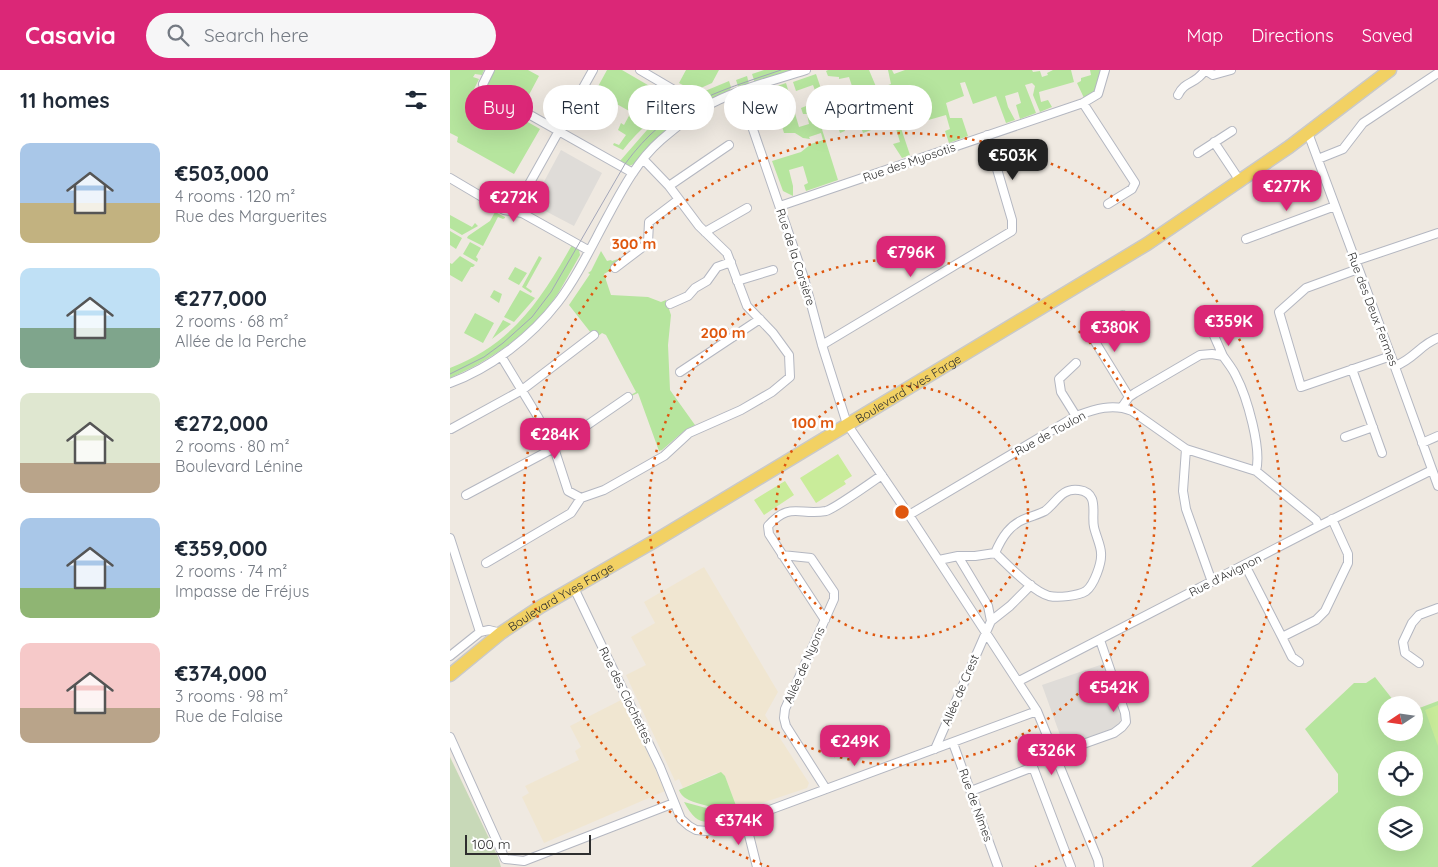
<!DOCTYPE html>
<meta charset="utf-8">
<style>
body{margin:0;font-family:Quicksand,sans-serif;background:#f6f6f7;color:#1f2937;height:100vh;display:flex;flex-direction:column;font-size:19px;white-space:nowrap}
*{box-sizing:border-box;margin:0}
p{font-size:16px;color:#747a83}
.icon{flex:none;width:28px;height:28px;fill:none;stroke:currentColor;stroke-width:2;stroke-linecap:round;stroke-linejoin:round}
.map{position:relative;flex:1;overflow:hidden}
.side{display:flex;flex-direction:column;background:#fff;width:450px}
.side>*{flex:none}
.banner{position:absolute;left:15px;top:15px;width:475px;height:45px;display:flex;gap:10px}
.needle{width:32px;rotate:257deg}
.controls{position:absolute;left:928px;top:626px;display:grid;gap:10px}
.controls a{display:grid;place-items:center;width:45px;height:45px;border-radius:50%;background:#fff;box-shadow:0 5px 20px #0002;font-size:25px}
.scale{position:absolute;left:15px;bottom:12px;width:126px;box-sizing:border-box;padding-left:5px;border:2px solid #2e2e2e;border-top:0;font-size:14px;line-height:18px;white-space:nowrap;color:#2e2e2e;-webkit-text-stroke:4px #fff;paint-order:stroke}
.price{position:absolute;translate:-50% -42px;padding:0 11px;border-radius:10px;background:#db2777;color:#fff;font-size:16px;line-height:32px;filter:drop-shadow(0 1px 2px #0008)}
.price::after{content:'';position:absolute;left:50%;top:30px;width:15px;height:11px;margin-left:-8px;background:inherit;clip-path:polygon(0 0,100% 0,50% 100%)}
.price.selected{background:#222;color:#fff}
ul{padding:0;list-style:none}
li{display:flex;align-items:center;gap:15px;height:125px;padding:0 20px}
li span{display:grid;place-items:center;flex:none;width:140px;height:100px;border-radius:10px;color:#555}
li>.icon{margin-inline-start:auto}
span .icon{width:60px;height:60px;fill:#fffc;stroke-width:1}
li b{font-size:21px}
h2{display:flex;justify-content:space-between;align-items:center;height:60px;padding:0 20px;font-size:21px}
.tag{padding:0 18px;border-radius:22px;background:#fff;box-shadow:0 5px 20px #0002;font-size:18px;line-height:45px}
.tag.selected{background:#db2777;color:#fff}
header{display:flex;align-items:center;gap:30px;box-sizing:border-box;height:70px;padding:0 25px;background:#db2777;color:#fff}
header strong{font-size:24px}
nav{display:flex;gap:28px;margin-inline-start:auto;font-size:18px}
.search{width:350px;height:45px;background:#f6f6f7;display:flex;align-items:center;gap:12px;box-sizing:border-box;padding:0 18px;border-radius:28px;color:#747a83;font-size:19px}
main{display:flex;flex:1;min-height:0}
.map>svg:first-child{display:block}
.education{fill:#f0e6d1}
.green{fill:#b6e59e;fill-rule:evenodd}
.cemetery{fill:#c8d9b8}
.pitch{fill:#c9ec9a}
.plaza{fill:#dfdcd8}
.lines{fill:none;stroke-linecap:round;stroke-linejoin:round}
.street-casing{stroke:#b4b7c1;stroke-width:10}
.primary-casing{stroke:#c9c9c9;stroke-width:15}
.street{stroke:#fff;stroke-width:8}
.primary{stroke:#f2d163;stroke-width:12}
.tram{stroke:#a3a6b8;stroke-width:1}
.ring{fill:none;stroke:#df570e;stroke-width:2.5;stroke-dasharray:2.5 5}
.labels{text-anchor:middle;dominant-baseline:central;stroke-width:5;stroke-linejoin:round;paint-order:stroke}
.street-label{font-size:12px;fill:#2e2e2e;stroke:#fff}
.centre{fill:#df570e;stroke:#fff;stroke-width:2.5}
.ring-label{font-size:15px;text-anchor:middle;font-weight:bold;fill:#df570e;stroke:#fff;stroke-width:5;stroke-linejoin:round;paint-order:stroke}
</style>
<header>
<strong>Casavia</strong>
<div class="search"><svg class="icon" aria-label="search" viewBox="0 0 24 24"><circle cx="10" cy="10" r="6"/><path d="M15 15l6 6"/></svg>Search here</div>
<nav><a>Map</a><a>Directions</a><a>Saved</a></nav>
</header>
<main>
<section class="side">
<h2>11 homes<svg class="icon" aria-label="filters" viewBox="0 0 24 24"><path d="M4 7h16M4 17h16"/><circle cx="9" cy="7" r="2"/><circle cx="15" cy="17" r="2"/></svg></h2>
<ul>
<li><span style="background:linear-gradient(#a9c7e8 60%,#c2b280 0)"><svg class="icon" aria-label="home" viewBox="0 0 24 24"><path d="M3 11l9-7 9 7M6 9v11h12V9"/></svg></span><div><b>€503,000</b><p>4 rooms · 120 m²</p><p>Rue des Marguerites</p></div></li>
<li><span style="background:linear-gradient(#bfe0f5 60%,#7fa58c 0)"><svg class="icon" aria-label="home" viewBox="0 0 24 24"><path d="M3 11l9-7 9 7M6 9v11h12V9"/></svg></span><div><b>€277,000</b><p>2 rooms · 68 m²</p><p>Allée de la Perche</p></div></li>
<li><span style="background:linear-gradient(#dfe7d0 70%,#b9a48a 0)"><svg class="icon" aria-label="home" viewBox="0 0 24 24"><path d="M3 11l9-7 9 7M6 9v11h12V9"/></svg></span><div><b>€272,000</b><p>2 rooms · 80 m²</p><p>Boulevard Lénine</p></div></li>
<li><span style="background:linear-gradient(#a9c7e8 70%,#8fb573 0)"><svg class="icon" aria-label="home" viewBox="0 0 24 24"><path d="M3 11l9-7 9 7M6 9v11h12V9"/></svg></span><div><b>€359,000</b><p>2 rooms · 74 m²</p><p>Impasse de Fréjus</p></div></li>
<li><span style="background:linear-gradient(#f6c9c9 65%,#b9a48a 0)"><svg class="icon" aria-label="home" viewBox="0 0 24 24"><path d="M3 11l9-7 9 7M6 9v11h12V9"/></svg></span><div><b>€374,000</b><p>3 rooms · 98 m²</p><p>Rue de Falaise</p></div></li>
</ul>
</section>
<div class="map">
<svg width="988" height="797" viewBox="0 0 988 797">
<rect width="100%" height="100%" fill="#efe9e1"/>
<!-- education -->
<path class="education" d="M254,497l74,125 -13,23 44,68 -2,5 -54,18h-7l-8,5 -13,-35 -9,-3 -33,15 -4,-9 -4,2 -49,-106 20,-10 -15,-28 24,-14 -11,-21z
M173,629l42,92 -121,52 -22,-46 7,-4 -4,-7 54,-26 -4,-9 6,-4 -11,-21z"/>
<!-- green -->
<path class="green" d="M0,0h34l-2,5 -7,-1 -2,3 6,2 -6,12 67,38 -26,45 -57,-32 1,-5 -8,-4z
M43,0h35l11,6 -16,30 -35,-20 -1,-3z
M157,0h15l55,32c-21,15 -37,26 -54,48l-10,-5 1,-2 5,2 7,-10 -8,-5 3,-7 3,2 7,-13 -36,-20z
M236,0h33l-7,13 -18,8 -15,-8z
M314,0h28l-37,13 -3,-9z
M378,0h41l8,19 14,-5 -3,-14h4l2,4 11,-4h127l1,2 7,-1 2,6 6,-2 -1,-2 6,-3h18l3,12 -35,10 2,10 7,-2 4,7 -12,5 -7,-17 2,-9 -3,-3 -7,2 11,28 -16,6 -4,-14 5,-2 -3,-11 -13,4 3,11 7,13 -9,3 -10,-27 -23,8 -8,-22 -5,1 4,13 -18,7 4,15h12l6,18 -19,7 -4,-12 5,-2 -4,-14 -21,6 -2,-4 -23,8 10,30 -8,3 -9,-14 7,-2 -6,-20 -9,2 -3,-9 8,-2 -3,-11 -15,5 -1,-5 -5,2 8,25 -11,4 -5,-14 -12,4 1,4 -3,1 1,3 -5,2 -5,-16 -15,6 18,57 -32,11 -2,-6 4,-2 -5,-17 -14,4 4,16v10l-10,-5 -11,-30 29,-9 10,-8 12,-4 -2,-7 -12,4 1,2 -7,-1 -8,-5h-11l-3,-10 5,-2 -7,-21 -26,9c-2,-6 -3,-9 0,-15l33,-11 13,44 10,-3 -2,-10h-4l-2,-6 18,-7 -6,-16 -17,6 -3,-9 23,-8 14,41 6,-2 -2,-10 21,-8 -6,-18 -10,2v-2l-11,-1 -2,-5z
M640,0h11l-7,23 -10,5 -7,-15 4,-2v-3l10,-3z
M297,6l2,8 -11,2 -2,-6z
M279,11l2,6 -1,3c-15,7 -21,15 -37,6z
M225,37l7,10 -28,25 -20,22 -5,2 -9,-5 27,-31z
M45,142l10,5v1l-2,1 -5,-2 -15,29 -16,-8 1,-2 22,-15z
M0,145l22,12 3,-4 3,3 -16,9 -12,-7z
M0,161l12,7 -6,11 -6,-4z
M20,172l11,6 -5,9 2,2 -1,3 -14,-8z
M122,175l7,5 1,5c-7,12 -14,25 -21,37 -25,39 -67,68 -109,86v-10c63,-25 90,-67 122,-123z
M151,181l6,10 4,-1 1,1 6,-2 1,3 -7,3 1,4 -9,5 7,21 37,2 13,5 5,-2 5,15 -3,30 2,45 25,35 -11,6 -22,19 -3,1 -21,-58 -9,4v-1l7,-4 -30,-57 -4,-2 -5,4 -4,-5 -2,1 -22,-28 21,-31 -2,-1 3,-2z
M10,186l15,9 -2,2h-2l-9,15 -12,-7v-12l2,1z
M89,186l3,2 -16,29 6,4 -1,2 -9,-6z
M65,197l12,6 -8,12 -11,-6z
M44,220l8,4 -3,9 -9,-6z
M70,220l15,8 -21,24 -10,-5z
M25,243l19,10 -11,20 -19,-10z
M53,250l8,4 -19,15z
M925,607l22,28h-11v27h28v-22l24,-9v166h-187l87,-75v-18l-33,-45 49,-46h12zM936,690h28v28h-28zM936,745h28v27h-28z
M271,702l4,4 13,35c-10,0 -43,-7 -51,-12 -4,-2 -7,-6 -8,-9z
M234,732l48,13c-25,9 -34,13 -48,-13z"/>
<!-- cemetery -->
<path class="cemetery" d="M0,687l48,100 3,10h-51z"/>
<!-- pitch -->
<path class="pitch" d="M388,384l14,22 -8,5 2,3 -30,19 -16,-25z
M335,411l9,14 -30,20 -10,-15z
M988,635v41l-13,-36z"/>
<!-- plaza -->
<path class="plaza" d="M111,80l41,23 -28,53 -42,-22z
M653,594l18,50 -1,8 -6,6 -50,18 -22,-61z"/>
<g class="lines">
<defs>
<path id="street" d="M40,0l-7,14 1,5 149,84
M190,0l51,30 12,9
M755,0l8,5 18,-5
M288,23l8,16 58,169 18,67 25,79 62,91 128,196 61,149 1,7
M728,25c7,-15 18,-10 27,-25
M633,33l52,80 -3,6 -24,15
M858,63l83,223 47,130
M764,72l26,39
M748,83l34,-22
M868,89l25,-10 20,-26 75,-50
M0,108l54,32 18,3 66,37
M219,116l60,-41
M330,136l303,-103 15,-9 7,-24
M64,141l79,-141
M255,162l42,-24
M796,169l89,-33
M905,191l83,-28
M165,198l33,-25 1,-21 29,-22
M908,199l-52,19 -27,24 22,75 90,-31
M287,211l36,-11
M220,234l18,-8 7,-8 12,-7 10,-14 14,-5
M754,243l19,43
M673,245l-29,16v9l35,57
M372,275l190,-114v-11l-25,-85
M51,286l37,61 16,31 14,43 13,7 23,-8 60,-34 25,-23 52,-23 31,-18 18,-15 -1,-22 -16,-22 -26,-27 -20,-53 -28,-27 -30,-40 -25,-26
M945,296c18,-6 26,-22 43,-28
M902,299l30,84
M230,302l80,-53
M0,313c41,-15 81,-46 108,-81 20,-26 35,-59 51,-88 14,-26 29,-54 52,-74 13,-11 27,-23 42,-32 31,-18 69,-27 103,-38
M672,337l7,-10 6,-4 65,-38 12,-1 11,2c4,6 10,13 13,20 11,21 26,73 20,95
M626,346l-15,-24 -2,-13 17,-16
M1,359l71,-39 72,-55
M895,367l28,-10
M972,373l16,-7
M736,379l-3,42 3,18 26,73
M16,425l88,-47 74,-51
M459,445l167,-99c19,-7 37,-13 56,-5l54,38 70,22 60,49 3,6
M0,468l30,94
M332,485l29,3 23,34v7l-49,110 -1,9 2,8 40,63
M508,486h17l20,-3c13,12 37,38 54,43 9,2 29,0 37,-5 8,-6 16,-28 15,-38 0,-7 -5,-17 -7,-26 -3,-13 6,-34 -15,-37 -17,-3 -23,13 -34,21 -6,3 -12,5 -18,7 -17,6 -25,19 -32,35
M36,493l85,-50 10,-15
M795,495l37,72 34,-17 9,-9 23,-48v-9l-16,-35
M124,518l86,179 21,52 8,7 7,4 11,1 38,-12 292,-108
M375,550l-56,-86 -1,-8c22,-25 31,-10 58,-15 8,-2 46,-29 56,-36
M541,551l19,-15 21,-21
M832,567l10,20 7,5
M0,586l30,-24 9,-2 12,3
M969,593l-14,-10 -2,-11 9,-19 7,-8 19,-7
M569,611l300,-155 113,-56
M0,667l55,122 19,2 150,-58
M503,673l45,124
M485,679l56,-128 -3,-15 -30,-50 -19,4
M605,684l59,-21 8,-6 4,-5 -1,-9 -25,-73
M521,721l62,-24 38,100
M295,749l12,48"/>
<g id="primary">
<path id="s1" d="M0,605l51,-42 39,-26 113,-65 494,-298 142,-97 101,-77"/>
</g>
</defs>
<!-- street casing -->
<use href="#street" class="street-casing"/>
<!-- primary casing -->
<use href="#primary" class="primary-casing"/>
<!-- street -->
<use href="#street" class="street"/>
<!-- primary -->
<use href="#primary" class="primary"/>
<!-- tram -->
<path class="tram" d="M0,304l34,-17 19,-14 29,-26 19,-25 74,-128c44,-60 89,-71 156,-94"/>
</g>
<!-- distance rings -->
<g class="ring">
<circle cx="452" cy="442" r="126"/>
<circle cx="452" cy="442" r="253"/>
<path d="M319 797A379 379 0 1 1 585 797"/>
</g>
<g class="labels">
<!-- street labels -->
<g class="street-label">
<text transform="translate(459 92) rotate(-19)">Rue des Myosotis</text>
<text transform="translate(346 187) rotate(72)">Rue de la Corsière</text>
<text transform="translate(923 239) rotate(69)">Rue des Deux Fermes</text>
<text stroke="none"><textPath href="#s1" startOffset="541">Boulevard Yves Farge</textPath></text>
<text transform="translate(600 363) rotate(-29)">Rue de Toulon</text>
<text transform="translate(775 505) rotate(-27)">Rue d'Avignon</text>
<text stroke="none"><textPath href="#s1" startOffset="136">Boulevard Yves Farge</textPath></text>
<text transform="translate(354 595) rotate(-66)">Allée de Nyons</text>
<text transform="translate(510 620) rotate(-67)">Allée de Crest</text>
<text transform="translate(176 625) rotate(64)">Rue des Clochettes</text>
<text transform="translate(526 735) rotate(70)">Rue de Nîmes</text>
</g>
</g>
<circle cx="452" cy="442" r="8" class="centre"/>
<g class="ring-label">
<text x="184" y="179">300 m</text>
<text x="273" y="268">200 m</text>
<text x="363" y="358">100 m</text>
</g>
</svg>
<div class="controls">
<a><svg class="needle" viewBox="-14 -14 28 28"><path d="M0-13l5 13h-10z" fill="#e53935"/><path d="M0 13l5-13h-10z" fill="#747a83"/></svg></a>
<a><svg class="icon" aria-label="locate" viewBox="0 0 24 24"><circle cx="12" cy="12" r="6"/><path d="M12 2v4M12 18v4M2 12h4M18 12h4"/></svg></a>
<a><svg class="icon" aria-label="layers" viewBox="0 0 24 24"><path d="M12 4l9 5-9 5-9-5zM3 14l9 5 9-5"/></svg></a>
</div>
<div class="scale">100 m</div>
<b class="price selected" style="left:563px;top:111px">€503K</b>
<b class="price" style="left:837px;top:142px">€277K</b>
<b class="price" style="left:64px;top:153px">€272K</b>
<b class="price" style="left:461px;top:208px">€796K</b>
<b class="price" style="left:779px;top:277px">€359K</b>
<b class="price" style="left:665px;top:283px">€380K</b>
<b class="price" style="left:105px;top:390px">€284K</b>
<b class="price" style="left:664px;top:643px">€542K</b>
<b class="price" style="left:405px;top:697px">€249K</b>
<b class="price" style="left:602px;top:706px">€326K</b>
<b class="price" style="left:289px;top:776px">€374K</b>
<div class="banner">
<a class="tag selected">Buy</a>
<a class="tag">Rent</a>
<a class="tag">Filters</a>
<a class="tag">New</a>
<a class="tag">Apartment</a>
</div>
</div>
</main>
